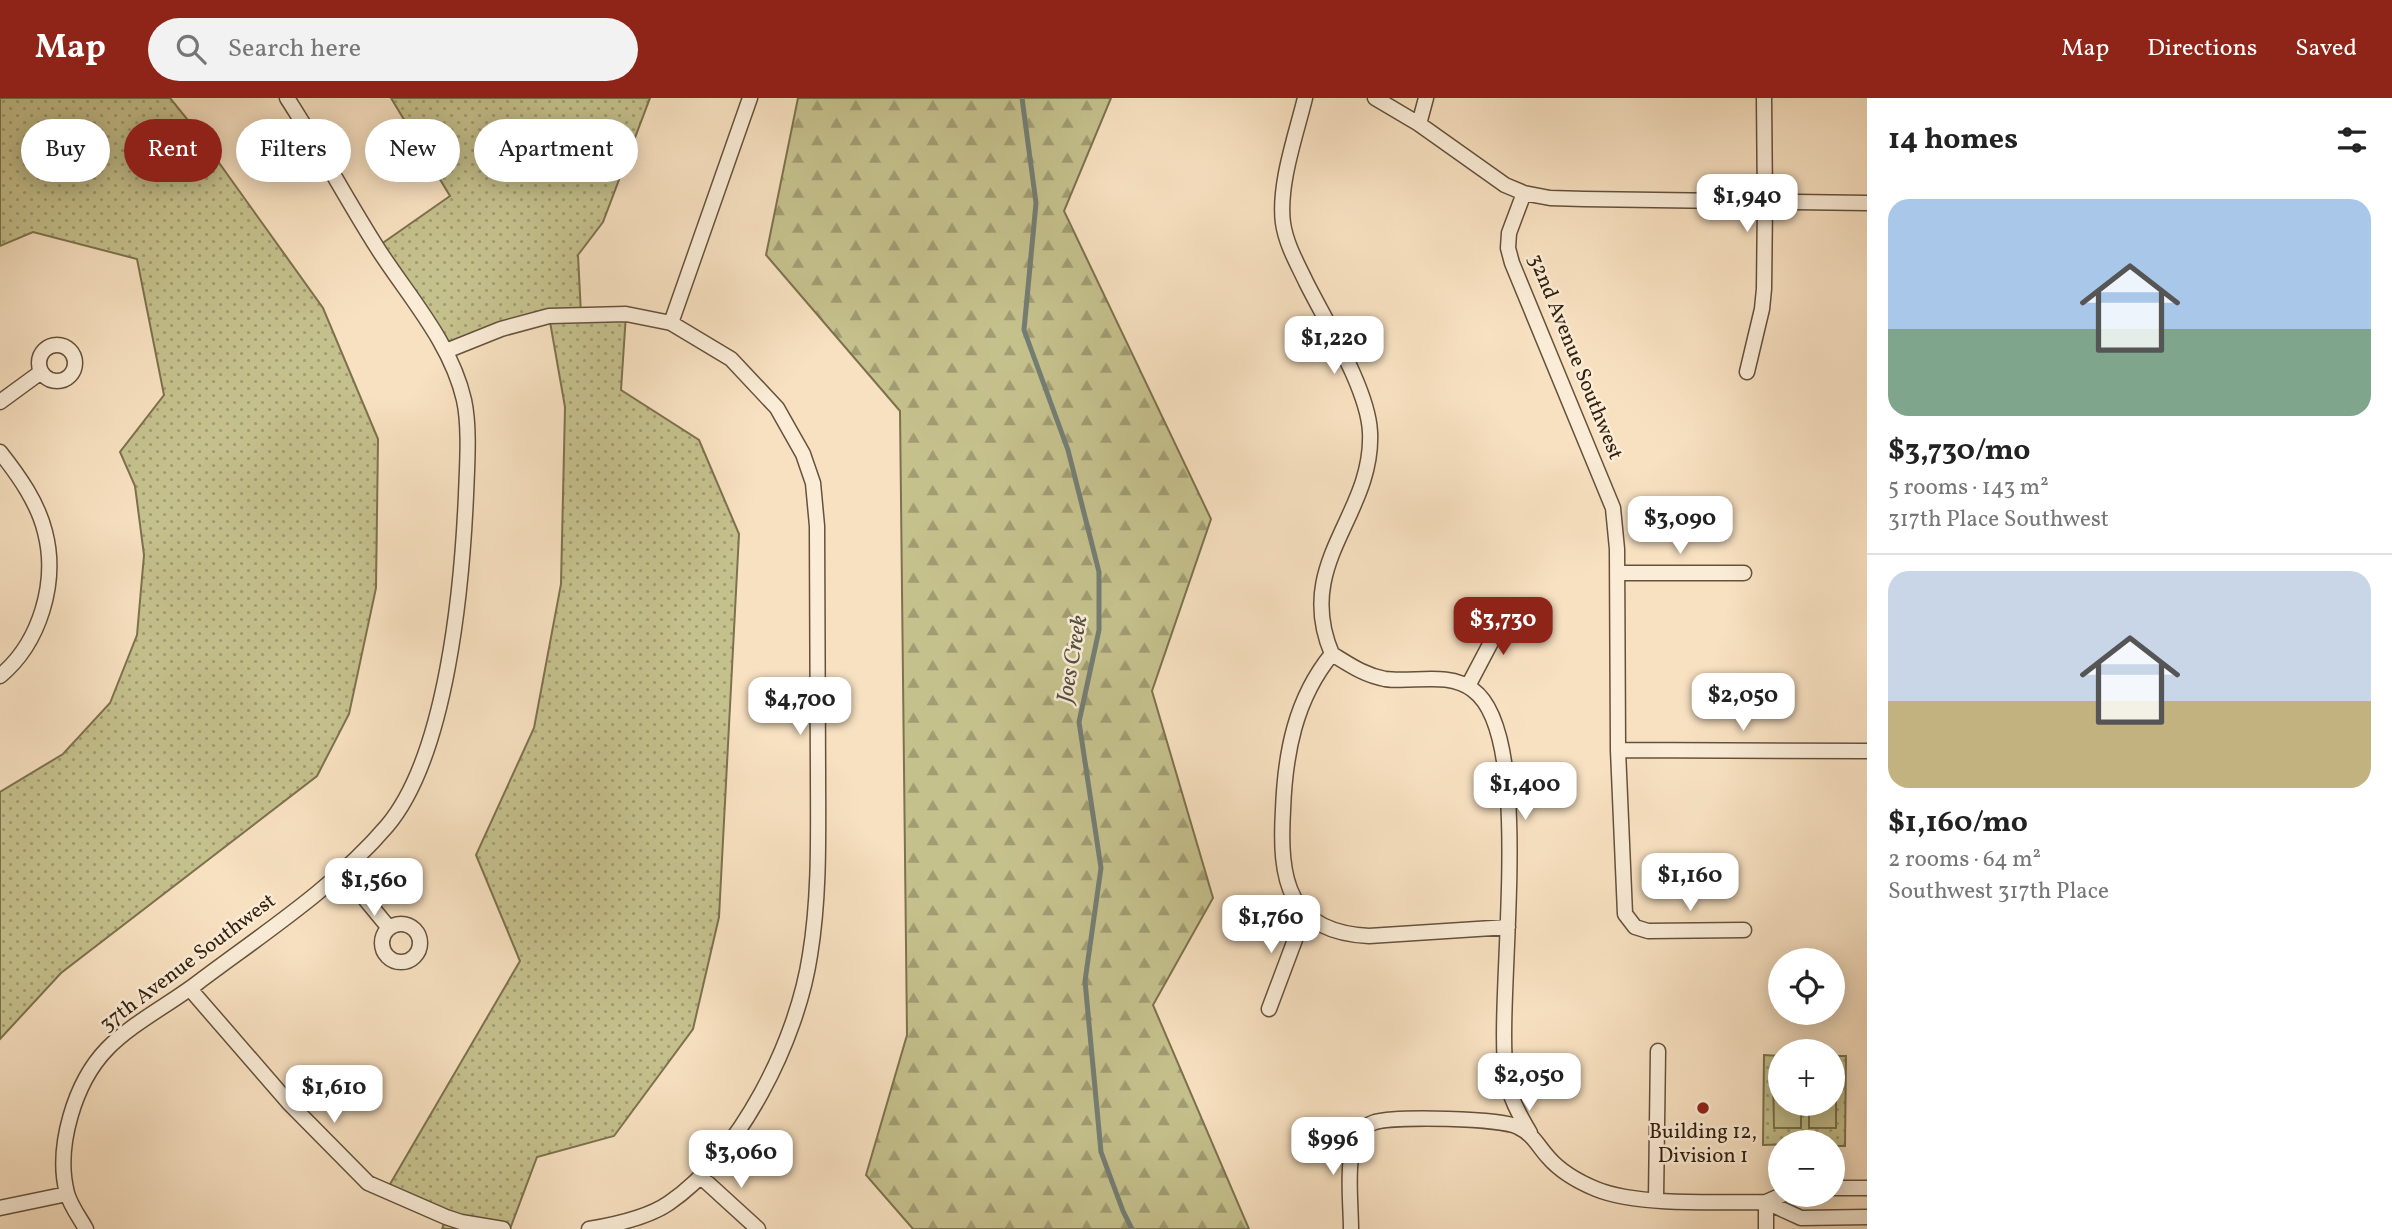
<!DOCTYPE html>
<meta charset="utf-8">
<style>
body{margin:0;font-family:Vollkorn,serif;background:#f2f2f2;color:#222;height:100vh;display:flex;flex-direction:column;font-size:26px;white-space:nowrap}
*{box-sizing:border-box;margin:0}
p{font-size:23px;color:#767676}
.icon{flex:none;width:38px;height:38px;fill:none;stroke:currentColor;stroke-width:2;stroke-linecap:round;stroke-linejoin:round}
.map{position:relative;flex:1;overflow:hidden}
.side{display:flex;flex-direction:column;background:#fff;width:525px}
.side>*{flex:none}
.guide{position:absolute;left:21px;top:21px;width:665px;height:63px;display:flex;gap:14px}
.controls{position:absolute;left:1768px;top:850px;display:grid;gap:14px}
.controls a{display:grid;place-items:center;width:77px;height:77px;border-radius:50%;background:#fff;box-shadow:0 4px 18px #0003;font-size:35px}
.price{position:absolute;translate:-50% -60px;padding:0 16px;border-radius:14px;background:#fff;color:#222;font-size:23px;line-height:46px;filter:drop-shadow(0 2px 4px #0008)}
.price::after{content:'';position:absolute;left:50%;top:42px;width:21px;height:16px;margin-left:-10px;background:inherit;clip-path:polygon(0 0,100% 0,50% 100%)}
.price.selected{background:#8f2418;color:#fff}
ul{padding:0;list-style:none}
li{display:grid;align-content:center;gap:14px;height:371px;padding:0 21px}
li+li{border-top:2px solid #e0e0e0}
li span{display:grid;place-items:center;height:217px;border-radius:21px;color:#555}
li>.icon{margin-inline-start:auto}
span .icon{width:126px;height:126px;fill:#fffc;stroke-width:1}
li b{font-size:30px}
h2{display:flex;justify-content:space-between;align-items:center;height:84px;padding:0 21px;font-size:30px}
.chip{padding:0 24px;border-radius:32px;background:#fff;box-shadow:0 4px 18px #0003;font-size:24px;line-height:63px}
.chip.selected{background:#8f2418;color:#fff}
header{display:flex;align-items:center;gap:42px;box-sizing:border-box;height:98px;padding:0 35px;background:#8f2418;color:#fff}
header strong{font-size:33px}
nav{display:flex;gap:38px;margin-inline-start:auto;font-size:24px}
.search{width:490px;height:63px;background:#f2f2f2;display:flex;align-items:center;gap:18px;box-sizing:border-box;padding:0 24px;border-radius:38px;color:#767676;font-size:26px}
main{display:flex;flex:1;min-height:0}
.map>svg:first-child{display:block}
.grass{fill:url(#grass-dots);stroke:#7c724e;stroke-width:2}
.forest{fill:url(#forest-firs);stroke:#7c724e;stroke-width:2}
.pitch{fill:#c5c18d;stroke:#7c724e;stroke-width:2}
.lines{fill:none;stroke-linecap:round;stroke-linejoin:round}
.stream{stroke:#747e74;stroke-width:5}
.minor-casing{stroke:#65523c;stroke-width:17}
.minor{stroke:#faecd7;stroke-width:14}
.poi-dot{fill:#8f2418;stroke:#faecd7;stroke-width:2.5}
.labels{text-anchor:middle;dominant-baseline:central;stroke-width:5;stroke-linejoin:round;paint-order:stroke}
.street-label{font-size:21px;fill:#34220f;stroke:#faecd7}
.poi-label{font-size:21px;fill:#34220f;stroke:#faecd7}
.water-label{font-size:23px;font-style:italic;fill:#545042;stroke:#faecd7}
</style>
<header>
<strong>Map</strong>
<div class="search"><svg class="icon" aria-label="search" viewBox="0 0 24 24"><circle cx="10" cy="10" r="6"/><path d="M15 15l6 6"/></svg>Search here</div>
<nav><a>Map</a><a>Directions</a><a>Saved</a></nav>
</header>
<main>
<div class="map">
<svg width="1867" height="1131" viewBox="0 0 1867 1131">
<defs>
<pattern id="grass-dots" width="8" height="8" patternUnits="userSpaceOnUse" patternTransform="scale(1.75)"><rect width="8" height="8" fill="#c5c18d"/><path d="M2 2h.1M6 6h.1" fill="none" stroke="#a19c72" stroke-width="1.8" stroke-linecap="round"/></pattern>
<pattern id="forest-firs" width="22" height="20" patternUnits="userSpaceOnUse" patternTransform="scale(1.75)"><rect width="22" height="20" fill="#c5c18d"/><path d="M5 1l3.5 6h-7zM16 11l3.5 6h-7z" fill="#a19c72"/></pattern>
</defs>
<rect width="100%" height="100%" fill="#f8e1c1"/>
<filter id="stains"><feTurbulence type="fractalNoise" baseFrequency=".00286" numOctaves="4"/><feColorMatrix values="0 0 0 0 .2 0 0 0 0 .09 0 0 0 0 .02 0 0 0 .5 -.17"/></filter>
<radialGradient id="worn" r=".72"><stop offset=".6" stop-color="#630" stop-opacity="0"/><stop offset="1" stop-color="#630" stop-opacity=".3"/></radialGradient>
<!-- grass -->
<path class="grass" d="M0,0h170l22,27 131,183 55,131 -2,149 -27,126 -32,62 -256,197 -61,66v-247l63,-38 47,-51 27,-68 7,-80 -9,-69 -15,-34 44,-57 -27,-136 -104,-27 -33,14z
M391,0h259l-47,124 -25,33 3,59h45l-5,76 78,50 40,94 -20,383 -26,112 -79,107 -77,21 -27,72 -49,-7 -2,7h-17l4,-11 -60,-27 134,-230 -44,-106 58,-127 27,-144 4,-177 -16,-91 -103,35 -69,-104 73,-51z
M1764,957l16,1v48h52v-48h14l-1,90h-13v-3l-69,2z"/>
<!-- forest -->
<path class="forest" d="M798,0h313l-47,113 147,308 -59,172 61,207 -60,107 96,224h-336l-47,-54 41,-140 -7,-624 -134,-156z"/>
<!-- pitch -->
<path class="pitch" d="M1773,972h7v34h21v24h-27z
M1832,972h4v58h-27v-24h23z"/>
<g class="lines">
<!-- stream -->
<path class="stream" d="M1022,0l14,105 -12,127 44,120 31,122v58l-20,92 22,146 -16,113 16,171 22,59 9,18"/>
<defs>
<path id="minor" d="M1305,0c-9,37 -27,87 -22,125 3,21 14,40 23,59 20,40 62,107 64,150 4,84 -77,130 -38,222
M1375,0l44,26 86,61 19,8 26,5 34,1 283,4
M1419,26l7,-26
M1524,95l-15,40 -1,15 4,15 101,245 4,41 1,201 7,164 10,13 13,4 96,-1
M671,225l79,-225
M39 265a18 18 0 1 1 36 0a18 18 0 1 1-36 0Z
M446,253l55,-22 48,-13 77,-2 45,9 60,36 46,49 26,46 10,29 4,43c0,82 0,163 1,244 0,62 2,124 -8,185 -13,86 -69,198 -141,248 -20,14 -56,22 -80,26
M1747,274l15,-63 2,-20 1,-86 -1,-105
M0,304l41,-30
M0,354c19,24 38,51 45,80 13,50 -5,111 -45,144
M1617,475h127
M1332,556c18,11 32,21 53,25 29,4 63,-8 88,11 64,46 22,305 33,385 3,22 13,39 24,58
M1332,556c-37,45 -47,100 -49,156 -4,69 4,122 86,126l139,-9
M1468,588l40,-76
M1618,652l249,1
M343,774l46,56
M382 845a19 19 0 1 1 38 0a19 19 0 1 1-38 0Z
M190,891l98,113 80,81 78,34 15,5 42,7
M1269,911l36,-96
M701,1079l57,52
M1832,1090h35
M1656,1101l2,-148
M1766,1104l35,16 66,-1
M1766,1104v27
M0,1110l67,-14
M86,1131c-6,-11 -16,-24 -19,-36 -12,-46 8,-111 40,-144 25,-26 65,-46 93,-68 64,-48 135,-94 187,-155 60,-71 75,-239 79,-331 1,-28 4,-68 -2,-95 -13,-57 -55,-103 -86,-151 -32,-50 -59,-102 -91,-151
M1351,1131c0,-25 -6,-74 7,-95 4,-6 11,-10 17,-12 21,-6 125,-4 143,5 15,7 20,19 30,30 12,14 31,25 48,32 41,17 124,13 170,13l16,-7"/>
</defs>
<!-- minor casing -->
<use href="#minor" class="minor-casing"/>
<!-- minor -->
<use href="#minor" class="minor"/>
</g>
<!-- markers -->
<circle class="poi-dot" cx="1703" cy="1010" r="7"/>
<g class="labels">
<!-- street labels -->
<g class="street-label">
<text transform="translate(1575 259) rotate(68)">32nd Avenue Southwest</text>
<text transform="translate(188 865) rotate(-37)">37th Avenue Southwest</text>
</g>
<!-- poi labels -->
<g class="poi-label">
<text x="1703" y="1034">Building 12,<tspan x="1703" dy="24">Division 1</tspan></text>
</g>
<!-- water labels -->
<g class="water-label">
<text transform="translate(1073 561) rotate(-80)">Joes Creek</text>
</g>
</g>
<rect width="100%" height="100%" filter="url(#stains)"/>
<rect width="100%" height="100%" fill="url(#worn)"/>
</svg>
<div class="controls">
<a><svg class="icon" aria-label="locate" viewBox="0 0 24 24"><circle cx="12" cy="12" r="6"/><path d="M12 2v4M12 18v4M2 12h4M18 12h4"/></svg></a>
<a>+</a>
<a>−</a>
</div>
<b class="price" style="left:1747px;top:136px">$1,940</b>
<b class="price" style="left:1334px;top:278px">$1,220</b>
<b class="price" style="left:1680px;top:458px">$3,090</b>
<b class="price selected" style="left:1503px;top:559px">$3,730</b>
<b class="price" style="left:1743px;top:635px">$2,050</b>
<b class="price" style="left:800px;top:639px">$4,700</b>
<b class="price" style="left:1525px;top:724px">$1,400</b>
<b class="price" style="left:1690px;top:815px">$1,160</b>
<b class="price" style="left:374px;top:820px">$1,560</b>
<b class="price" style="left:1271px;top:857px">$1,760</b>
<b class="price" style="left:1529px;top:1015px">$2,050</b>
<b class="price" style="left:334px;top:1027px">$1,610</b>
<b class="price" style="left:1333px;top:1079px">$996</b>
<b class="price" style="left:741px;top:1092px">$3,060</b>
<div class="guide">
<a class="chip">Buy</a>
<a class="chip selected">Rent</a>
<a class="chip">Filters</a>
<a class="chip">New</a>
<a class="chip">Apartment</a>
</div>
</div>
<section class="side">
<h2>14 homes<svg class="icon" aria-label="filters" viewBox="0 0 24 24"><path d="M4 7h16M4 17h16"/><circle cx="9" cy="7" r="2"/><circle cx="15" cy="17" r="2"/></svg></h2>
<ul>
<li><span style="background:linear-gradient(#a9c7e8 60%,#7fa58c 0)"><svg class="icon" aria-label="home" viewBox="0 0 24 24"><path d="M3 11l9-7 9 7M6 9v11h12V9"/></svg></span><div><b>$3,730/mo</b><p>5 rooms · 143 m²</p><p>317th Place Southwest</p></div></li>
<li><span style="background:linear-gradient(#c9d6e8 60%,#c2b280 0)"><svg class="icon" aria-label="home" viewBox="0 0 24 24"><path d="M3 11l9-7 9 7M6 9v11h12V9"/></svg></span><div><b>$1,160/mo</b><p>2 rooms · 64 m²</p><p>Southwest 317th Place</p></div></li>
</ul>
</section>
</main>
